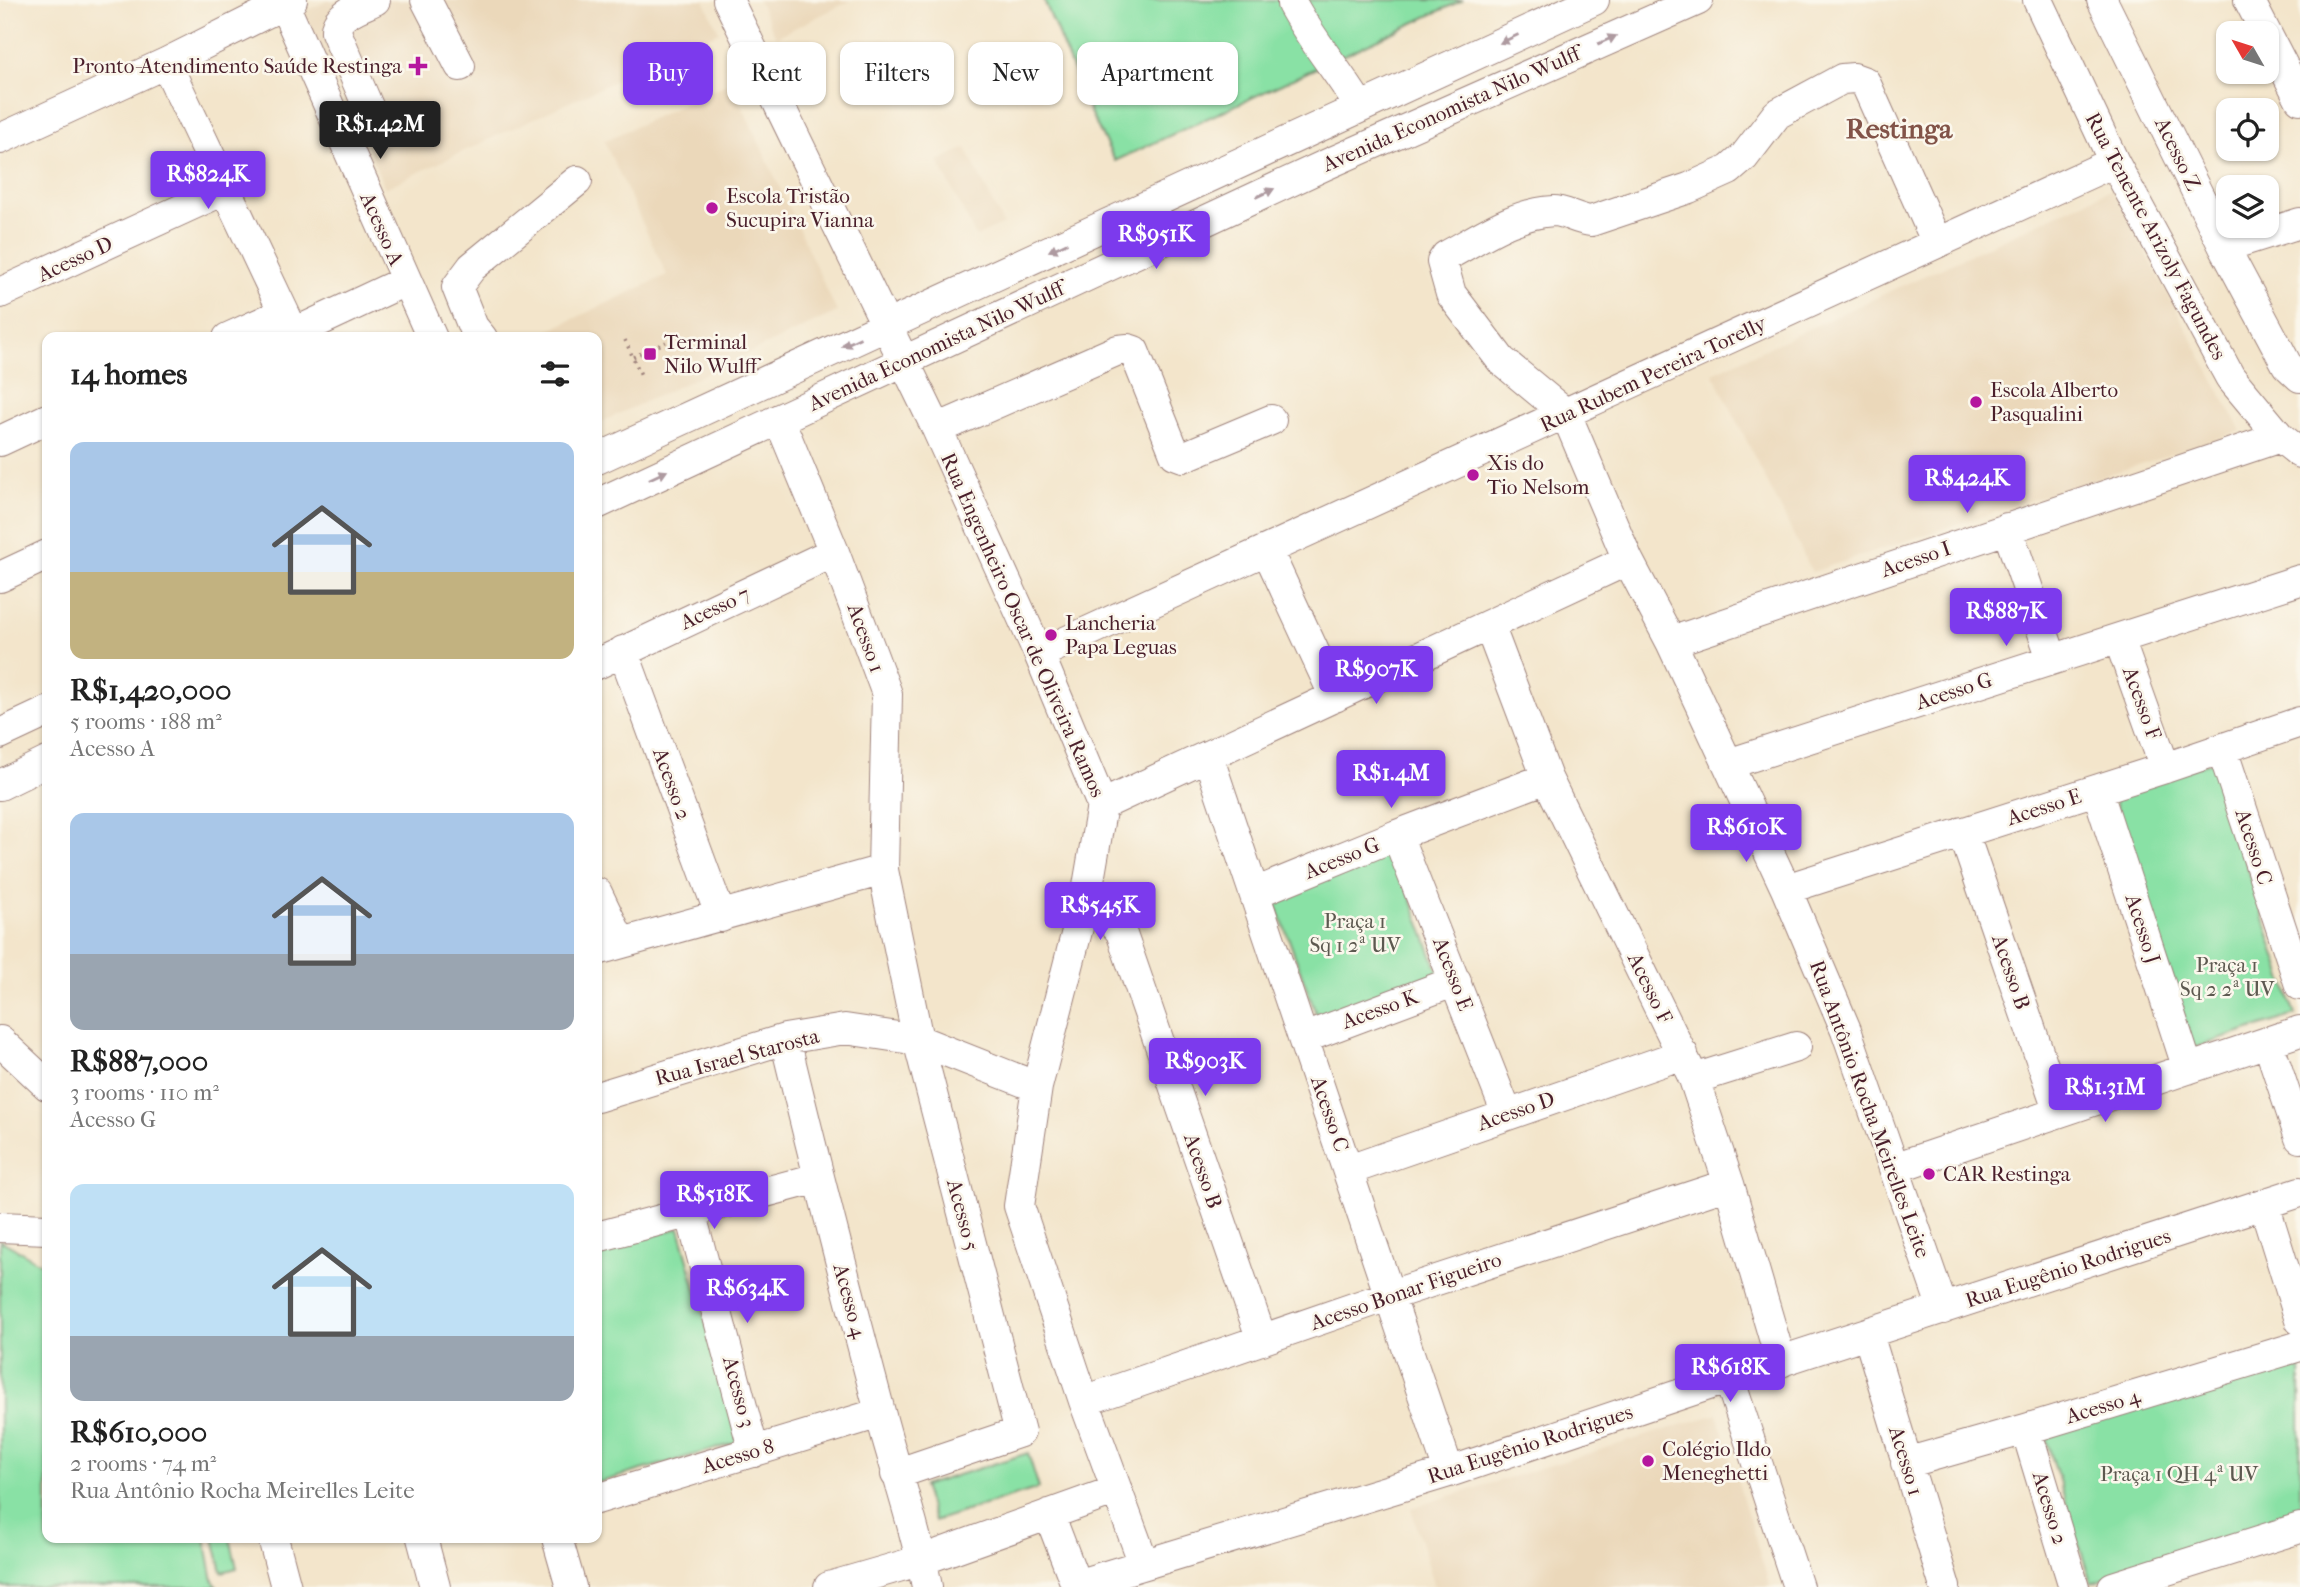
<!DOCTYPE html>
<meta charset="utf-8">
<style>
body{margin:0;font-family:"IM FELL French Canon",serif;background:#f2f2f2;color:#222;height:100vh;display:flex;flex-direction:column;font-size:26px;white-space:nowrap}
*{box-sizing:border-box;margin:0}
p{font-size:23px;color:#767676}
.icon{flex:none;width:38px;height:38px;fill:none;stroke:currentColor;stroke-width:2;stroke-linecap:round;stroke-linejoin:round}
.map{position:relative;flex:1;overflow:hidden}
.panel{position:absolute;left:42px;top:332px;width:560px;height:1211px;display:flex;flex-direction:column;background:#fff;border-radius:14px;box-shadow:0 2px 5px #0004}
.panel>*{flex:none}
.top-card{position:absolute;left:623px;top:42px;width:665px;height:63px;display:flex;gap:14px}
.needle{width:46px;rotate:309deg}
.buttons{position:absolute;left:2216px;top:21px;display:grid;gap:14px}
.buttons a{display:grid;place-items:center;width:63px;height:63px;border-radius:14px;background:#fff;box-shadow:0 2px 5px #0004;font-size:35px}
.price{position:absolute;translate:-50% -60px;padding:0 16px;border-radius:7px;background:#7c3aed;color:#fff;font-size:23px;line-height:46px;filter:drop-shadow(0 2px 4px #0008)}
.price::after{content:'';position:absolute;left:50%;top:42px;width:21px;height:16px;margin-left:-10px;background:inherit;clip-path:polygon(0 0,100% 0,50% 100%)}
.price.selected{background:#222;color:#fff}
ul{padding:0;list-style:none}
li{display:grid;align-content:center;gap:14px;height:371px;padding:0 28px}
li span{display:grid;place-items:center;height:217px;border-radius:14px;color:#555}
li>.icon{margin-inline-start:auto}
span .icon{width:126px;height:126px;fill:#fffc;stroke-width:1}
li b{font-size:30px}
h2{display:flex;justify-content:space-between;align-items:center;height:84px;padding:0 28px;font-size:30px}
.chip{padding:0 24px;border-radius:14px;background:#fff;box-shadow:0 2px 5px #0004;font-size:24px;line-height:63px}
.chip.selected{background:#7c3aed;color:#fff}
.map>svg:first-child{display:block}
.built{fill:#ebd8ba}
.green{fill:#89e1a5;stroke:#6a8068;stroke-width:2}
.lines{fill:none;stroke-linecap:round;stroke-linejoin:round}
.minor-casing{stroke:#9e827b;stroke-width:32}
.path{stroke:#9e827b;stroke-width:3.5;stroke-dasharray:2 5;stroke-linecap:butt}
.minor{stroke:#fff;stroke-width:30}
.oneway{fill:#ae9aa0}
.poi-dot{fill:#b5179e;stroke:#fbf7ec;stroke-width:2.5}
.labels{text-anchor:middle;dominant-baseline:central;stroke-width:5;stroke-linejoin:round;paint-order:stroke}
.poi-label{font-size:21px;fill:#4a1f2b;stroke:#fbf7ec;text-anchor:start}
.street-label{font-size:21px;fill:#4a1f2b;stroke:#fbf7ec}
.park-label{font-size:21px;fill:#5d5950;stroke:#fbf7ec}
.district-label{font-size:28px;font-weight:bold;fill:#825348;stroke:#fbf7ec}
</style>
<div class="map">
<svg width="2300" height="1587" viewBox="0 0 2300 1587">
<rect width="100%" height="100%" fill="#fbf7ec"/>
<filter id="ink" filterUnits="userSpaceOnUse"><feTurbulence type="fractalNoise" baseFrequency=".0143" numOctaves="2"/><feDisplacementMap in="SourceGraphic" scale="14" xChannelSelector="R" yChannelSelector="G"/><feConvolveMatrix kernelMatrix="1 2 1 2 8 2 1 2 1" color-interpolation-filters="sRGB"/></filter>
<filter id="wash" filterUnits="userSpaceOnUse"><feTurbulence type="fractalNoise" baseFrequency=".00686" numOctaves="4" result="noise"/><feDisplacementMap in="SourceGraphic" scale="28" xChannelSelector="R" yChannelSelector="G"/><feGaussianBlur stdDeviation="1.57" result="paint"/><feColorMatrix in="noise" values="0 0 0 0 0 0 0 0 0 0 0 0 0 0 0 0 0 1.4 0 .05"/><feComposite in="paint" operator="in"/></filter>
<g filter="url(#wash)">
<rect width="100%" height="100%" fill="#f3e5cb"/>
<!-- built -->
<path class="built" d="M329,0h375l15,32 -334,156 -81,-176z
M758,0h94l-76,37z
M731,82l106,230 -240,112v-86h-64l134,-63 -63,-134z
M966,148l37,76 -27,13 -38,-76z
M2112,189l129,242 -429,141 -99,-199z
M1717,1414l53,173h-335l-24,-79z"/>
<!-- green -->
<path class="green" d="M1044,0h419l-348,161 -25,-49z
M2213,761l82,254 -101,33 -82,-254z
M1392,848l47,126 -121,45 -46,-126z
M679,1228l60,214 -142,41v-231z
M0,1240l47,27v271h158l8,43 4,6h-217z
M2300,1358v159l-209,66 -46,-148z
M1028,1453l11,35 -105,33 -11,-35z
M214,1538h16l7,30 -15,4z"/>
</g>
<g filter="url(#ink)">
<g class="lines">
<defs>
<path id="minor" d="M282,0l150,338
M375,0c-14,7 -40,14 -39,32l43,100
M426,0l34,66
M728,0l209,429 102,225 63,151 -15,87 -50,195 -18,119 65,195 60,163
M2038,0l76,162 116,215 50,60 20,16
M2102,0l122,247 63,118 13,12
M2249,0l51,99
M1292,4c20,37 47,68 68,103
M166,63l130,275
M0,139l166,-76 126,-63
M1937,243l-72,-161 -11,-4 -12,1 -65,35 -33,43 -15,13 -40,18 -98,33c-13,-1 -26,-10 -37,-10 -40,2 -74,27 -108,45l-4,6 9,32 50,66 65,54 62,146 43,82 115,247 60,141 97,279
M2224,247l76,-24
M0,293l226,-104
M294,333l111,-52
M228,338l55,-25
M482,338l-9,-11 -16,-40 15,-20 105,-86
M779,419l55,133 53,142 -4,176 35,170 102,392 -124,42
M937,429l181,-79 10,-1 6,2 41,103 8,3 88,-37
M0,441l47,-22
M597,459l997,-459
M597,504l726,-338 375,-166
M2007,528l45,131
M1267,550l68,147
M0,577l47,-22
M1489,625l58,153 147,301 35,105 52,178
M2119,639l46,129
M1671,642l609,-205
M623,651l98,266
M1039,654l1075,-492
M597,664l237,-112
M0,734l47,-22
M2222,749l78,236
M1208,756l241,716
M1728,764l572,-184
M0,785l47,-23
M2097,790l91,279
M1102,805l526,-245
M1963,832l96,280
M1397,835l110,279
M1786,889l379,-121 135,-46
M1087,892l34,40 141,408
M597,893l24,50
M1255,893l142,-58 150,-57
M597,950l286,-80
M1304,1038l152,-57
M785,1039c30,125 62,249 95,373 15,58 36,116 47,175
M0,1041l47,44
M2268,1042l32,96
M1694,1079l102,-32
M597,1097l188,-58 60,-10 73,11 119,47
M1894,1168l406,-137
M1349,1170l334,-116
M2264,1204l36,116
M690,1211l64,241
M0,1227l47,2
M597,1237l221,-59
M1868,1334l77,253
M1729,1378l69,209
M1084,1401l307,-106 338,-111
M2026,1429l48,158
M1906,1463l120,-34 274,-83
M597,1499l283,-86
M1049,1514l28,73
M273,1538l13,49
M422,1538l13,49
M557,1538l14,49
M1076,1585l373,-113 280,-94 571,-186
M829,1587l93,-27 195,-70
M2113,1587l187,-59"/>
</defs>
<!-- minor casing -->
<use href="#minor" class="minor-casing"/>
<!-- path -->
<path class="path" d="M625,340l16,35
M633,357l33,-15"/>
<!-- minor -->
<use href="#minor" class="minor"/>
</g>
<!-- one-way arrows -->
<defs><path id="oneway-solid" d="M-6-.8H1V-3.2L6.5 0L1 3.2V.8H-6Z" transform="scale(1.75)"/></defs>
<g class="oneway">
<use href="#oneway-solid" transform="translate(1509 39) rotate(155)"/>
<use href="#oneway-solid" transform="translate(1607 40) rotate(-24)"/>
<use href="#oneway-solid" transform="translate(1265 193) rotate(-25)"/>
<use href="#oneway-solid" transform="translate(1058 247) rotate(155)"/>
<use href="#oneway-solid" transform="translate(851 342) rotate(155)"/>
<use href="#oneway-solid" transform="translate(658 475) rotate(-25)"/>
</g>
</g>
<!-- markers -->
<g class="poi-dot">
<path d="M414.5 55.5h7v7h7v7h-7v7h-7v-7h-7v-7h7z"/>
<circle cx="712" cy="208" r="7"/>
<rect x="643" y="347" width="14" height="14" rx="3.5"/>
<circle cx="1976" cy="402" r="7"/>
<circle cx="1473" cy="475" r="7"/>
<circle cx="1051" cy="635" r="7"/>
<circle cx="1929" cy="1174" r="7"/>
<circle cx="1648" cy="1461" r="7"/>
</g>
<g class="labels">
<!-- poi labels -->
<g class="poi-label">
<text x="402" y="66" text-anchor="end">Pronto-Atendimento Saúde Restinga</text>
<text x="726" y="196">Escola Tristão<tspan x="726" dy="24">Sucupira Vianna</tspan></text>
<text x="664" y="342">Terminal<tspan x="664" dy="24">Nilo Wulff</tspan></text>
<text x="1990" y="390">Escola Alberto<tspan x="1990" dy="24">Pasqualini</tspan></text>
<text x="1487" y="463">Xis do<tspan x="1487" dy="24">Tio Nelsom</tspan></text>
<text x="1065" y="623">Lancheria<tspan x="1065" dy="24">Papa Leguas</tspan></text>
<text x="1943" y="1174">CAR Restinga</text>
<text x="1662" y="1449">Colégio Ildo<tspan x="1662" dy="24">Meneghetti</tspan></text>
</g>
<!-- street labels -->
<g class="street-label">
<text transform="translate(1451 109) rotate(-24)">Avenida Economista Nilo Wulff</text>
<text transform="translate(2178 154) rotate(64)">Acesso Z</text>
<text transform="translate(382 229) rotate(66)">Acesso A</text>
<text transform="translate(2156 236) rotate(62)">Rua Tenente Arizoly Fagundes</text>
<text transform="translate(75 259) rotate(-25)">Acesso D</text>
<text transform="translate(936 346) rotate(-25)">Avenida Economista Nilo Wulff</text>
<text transform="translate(1653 374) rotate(-25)">Rua Rubem Pereira Torelly</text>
<text transform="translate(1916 559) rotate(-19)">Acesso I</text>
<text transform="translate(715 608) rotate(-25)">Acesso 7</text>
<text transform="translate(1023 625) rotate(66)">Rua Engenheiro Oscar de Oliveira Ramos</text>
<text transform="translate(866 638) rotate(70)">Acesso 1</text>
<text transform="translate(1954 691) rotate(-18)">Acesso G</text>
<text transform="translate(2142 703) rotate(70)">Acesso F</text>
<text transform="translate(672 784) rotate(70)">Acesso 2</text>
<text transform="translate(2044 807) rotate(-18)">Acesso E</text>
<text transform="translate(2254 847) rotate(72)">Acesso C</text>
<text transform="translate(1342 858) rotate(-22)">Acesso G</text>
<text transform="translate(2143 929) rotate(72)">Acesso J</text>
<text transform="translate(2011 972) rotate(71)">Acesso B</text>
<text transform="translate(1453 974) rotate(69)">Acesso E</text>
<text transform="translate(1650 988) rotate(64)">Acesso F</text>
<text transform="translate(1380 1009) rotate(-20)">Acesso K</text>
<text transform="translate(737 1057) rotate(-15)">Rua Israel Starosta</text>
<text transform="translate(1870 1109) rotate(70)">Rua Antônio Rocha Meirelles Leite</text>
<text transform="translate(1516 1111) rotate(-19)">Acesso D</text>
<text transform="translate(1330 1114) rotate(71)">Acesso C</text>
<text transform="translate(1203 1171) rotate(71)">Acesso B</text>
<text transform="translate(963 1215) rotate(75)">Acesso 5</text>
<text transform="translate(2068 1268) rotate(-18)">Rua Eugênio Rodrigues</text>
<text transform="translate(1406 1291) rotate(-19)">Acesso Bonar Figueiro</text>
<text transform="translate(850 1301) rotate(75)">Acesso 4</text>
<text transform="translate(739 1392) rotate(75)">Acesso 3</text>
<text transform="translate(2103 1406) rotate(-17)">Acesso 4</text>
<text transform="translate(1530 1444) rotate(-18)">Rua Eugênio Rodrigues</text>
<text transform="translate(738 1456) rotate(-17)">Acesso 8</text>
<text transform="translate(1906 1461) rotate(73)">Acesso 1</text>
<text transform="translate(2050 1508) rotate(73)">Acesso 2</text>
</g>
<!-- park labels -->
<g class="park-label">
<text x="1355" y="921">Praça 1<tspan x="1355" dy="24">Sq 1 2ª UV</tspan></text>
<text x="2227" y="965">Praça 1<tspan x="2227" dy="24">Sq 2 2ª UV</tspan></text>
<text x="2179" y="1474">Praça 1 QH 4ª UV</text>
</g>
<!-- district labels -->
<g class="district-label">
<text x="1899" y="128">Restinga</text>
</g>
</g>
</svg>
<div class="buttons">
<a><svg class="needle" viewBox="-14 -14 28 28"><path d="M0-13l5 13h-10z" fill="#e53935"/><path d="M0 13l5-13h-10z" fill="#767676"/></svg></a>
<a><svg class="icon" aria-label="locate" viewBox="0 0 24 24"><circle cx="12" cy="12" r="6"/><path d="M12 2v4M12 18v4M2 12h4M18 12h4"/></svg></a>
<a><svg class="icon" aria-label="layers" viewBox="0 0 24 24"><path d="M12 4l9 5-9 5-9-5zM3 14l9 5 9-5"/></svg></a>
</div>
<b class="price selected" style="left:380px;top:161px">R$1.42M</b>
<b class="price" style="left:208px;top:211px">R$824K</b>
<b class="price" style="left:1156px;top:271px">R$951K</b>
<b class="price" style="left:1967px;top:515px">R$424K</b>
<b class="price" style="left:2006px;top:648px">R$887K</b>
<b class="price" style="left:1376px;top:706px">R$907K</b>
<b class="price" style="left:1391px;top:810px">R$1.4M</b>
<b class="price" style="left:1746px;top:864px">R$610K</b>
<b class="price" style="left:1100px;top:942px">R$545K</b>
<b class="price" style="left:1205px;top:1098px">R$903K</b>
<b class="price" style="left:2105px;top:1124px">R$1.31M</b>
<b class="price" style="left:714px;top:1231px">R$518K</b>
<b class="price" style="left:747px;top:1325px">R$634K</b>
<b class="price" style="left:1730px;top:1404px">R$618K</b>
<div class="top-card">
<a class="chip selected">Buy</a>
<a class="chip">Rent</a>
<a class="chip">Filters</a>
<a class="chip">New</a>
<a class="chip">Apartment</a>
</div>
<section class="panel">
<h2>14 homes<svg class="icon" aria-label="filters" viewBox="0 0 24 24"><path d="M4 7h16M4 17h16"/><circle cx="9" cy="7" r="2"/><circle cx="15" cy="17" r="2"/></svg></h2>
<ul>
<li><span style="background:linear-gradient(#a9c7e8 60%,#c2b280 0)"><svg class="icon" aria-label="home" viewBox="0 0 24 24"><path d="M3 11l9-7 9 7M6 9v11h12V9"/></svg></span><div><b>R$1,420,000</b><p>5 rooms · 188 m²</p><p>Acesso A</p></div></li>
<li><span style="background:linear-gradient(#a9c7e8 65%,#9aa5b1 0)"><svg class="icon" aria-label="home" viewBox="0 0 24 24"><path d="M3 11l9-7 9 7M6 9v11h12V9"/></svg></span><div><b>R$887,000</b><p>3 rooms · 110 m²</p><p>Acesso G</p></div></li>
<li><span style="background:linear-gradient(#bfe0f5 70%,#9aa5b1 0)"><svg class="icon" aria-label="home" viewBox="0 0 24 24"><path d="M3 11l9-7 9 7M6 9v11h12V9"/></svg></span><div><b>R$610,000</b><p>2 rooms · 74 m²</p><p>Rua Antônio Rocha Meirelles Leite</p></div></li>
</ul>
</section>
</div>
